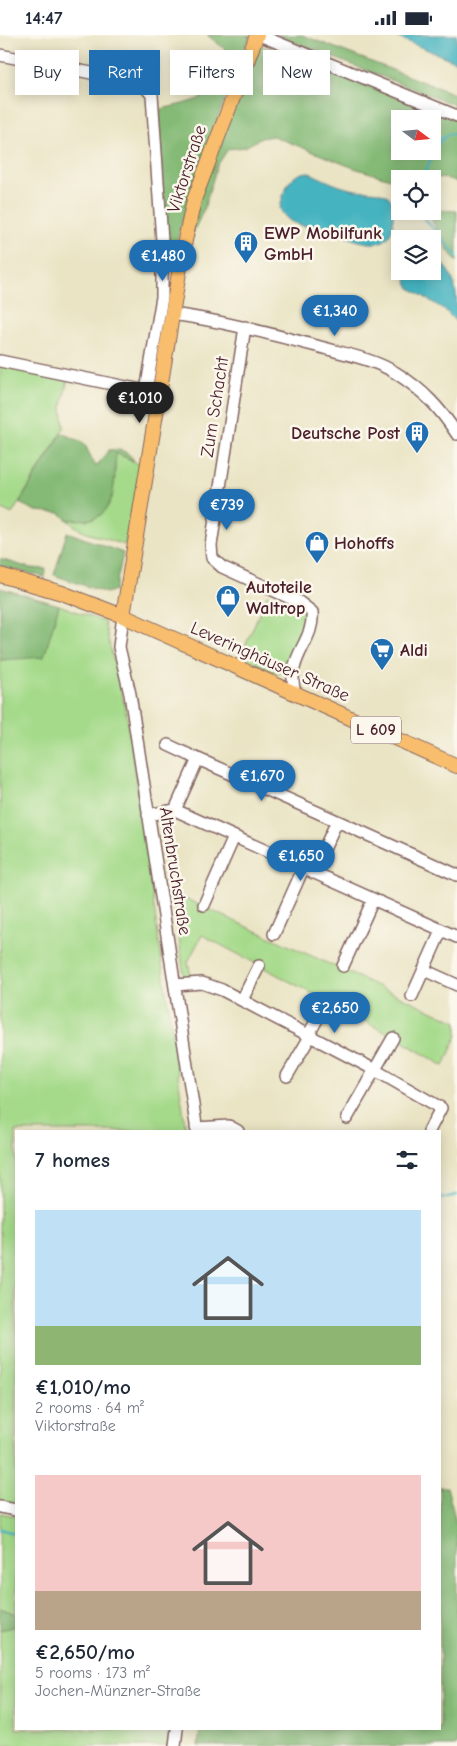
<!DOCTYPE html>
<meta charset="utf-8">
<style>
body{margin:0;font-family:"Comic Neue",sans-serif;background:#f6f6f7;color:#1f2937;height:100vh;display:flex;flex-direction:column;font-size:19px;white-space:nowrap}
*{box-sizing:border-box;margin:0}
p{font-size:16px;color:#747a83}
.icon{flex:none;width:28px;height:28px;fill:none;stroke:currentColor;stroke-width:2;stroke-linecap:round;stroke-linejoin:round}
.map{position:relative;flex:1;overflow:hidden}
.sheet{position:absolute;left:15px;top:1095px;width:426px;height:600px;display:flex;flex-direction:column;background:#fff;border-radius:0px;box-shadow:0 2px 12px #0003}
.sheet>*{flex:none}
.banner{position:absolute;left:15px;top:15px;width:428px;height:45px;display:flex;gap:10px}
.needle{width:32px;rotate:106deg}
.tools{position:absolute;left:391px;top:75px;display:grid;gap:10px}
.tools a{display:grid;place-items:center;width:50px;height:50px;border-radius:0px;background:#fff;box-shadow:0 2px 12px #0003;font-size:25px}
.price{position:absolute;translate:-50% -42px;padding:0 11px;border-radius:18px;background:#1f6fb2;color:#fff;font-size:16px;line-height:32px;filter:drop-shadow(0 1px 2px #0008)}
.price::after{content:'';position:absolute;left:50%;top:30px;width:15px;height:11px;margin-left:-8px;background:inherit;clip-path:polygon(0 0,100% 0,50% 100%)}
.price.on{background:#222;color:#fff}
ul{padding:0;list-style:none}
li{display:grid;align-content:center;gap:10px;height:265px;padding:0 20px}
li span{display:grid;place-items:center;height:155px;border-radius:0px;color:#555}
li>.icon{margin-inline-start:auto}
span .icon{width:90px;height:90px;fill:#fffc;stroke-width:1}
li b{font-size:21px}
h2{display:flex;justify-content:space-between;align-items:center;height:60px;padding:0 20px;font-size:21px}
.chip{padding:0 18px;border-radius:0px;background:#fff;box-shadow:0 2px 12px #0003;font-size:18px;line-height:45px}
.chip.on{background:#1f6fb2;color:#fff}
.status{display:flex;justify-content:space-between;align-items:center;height:35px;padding:0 25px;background:#fff;direction:ltr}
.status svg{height:14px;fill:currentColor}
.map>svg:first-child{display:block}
.green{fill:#a5da8a;stroke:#787c5a}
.forest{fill:#84ba76;stroke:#676c50;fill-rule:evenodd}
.water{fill:#45b4c0;stroke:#486a76}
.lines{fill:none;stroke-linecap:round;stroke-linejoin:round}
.stream{stroke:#45b4c0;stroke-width:2.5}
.minor-casing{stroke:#826461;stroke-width:14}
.major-casing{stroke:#826461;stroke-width:16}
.minor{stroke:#fff;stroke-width:11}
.major{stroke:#f9be6d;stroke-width:14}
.labels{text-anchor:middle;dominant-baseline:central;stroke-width:5;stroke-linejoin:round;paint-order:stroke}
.shield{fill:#fbf7ec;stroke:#7f6065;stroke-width:1}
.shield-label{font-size:16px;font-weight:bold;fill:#4a1f2b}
.street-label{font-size:18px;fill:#4a1f2b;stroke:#fbf7ec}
.poi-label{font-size:18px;font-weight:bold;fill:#4a1f2b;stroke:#fbf7ec;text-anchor:start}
</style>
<div class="status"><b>14:47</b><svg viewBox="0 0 49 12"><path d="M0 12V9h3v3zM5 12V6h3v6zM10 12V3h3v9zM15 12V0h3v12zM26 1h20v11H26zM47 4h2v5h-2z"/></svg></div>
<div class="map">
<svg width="457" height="1711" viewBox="0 0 457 1711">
<rect width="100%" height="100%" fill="#fbf7ec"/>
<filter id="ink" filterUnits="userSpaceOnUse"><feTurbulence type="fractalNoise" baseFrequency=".02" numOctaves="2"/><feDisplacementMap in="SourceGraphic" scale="10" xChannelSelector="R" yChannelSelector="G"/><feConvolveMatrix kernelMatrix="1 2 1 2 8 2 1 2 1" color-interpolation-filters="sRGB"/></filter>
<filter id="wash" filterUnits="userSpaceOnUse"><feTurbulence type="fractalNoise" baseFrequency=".0096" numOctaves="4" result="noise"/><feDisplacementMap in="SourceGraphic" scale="20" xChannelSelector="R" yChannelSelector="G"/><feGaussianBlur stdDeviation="1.12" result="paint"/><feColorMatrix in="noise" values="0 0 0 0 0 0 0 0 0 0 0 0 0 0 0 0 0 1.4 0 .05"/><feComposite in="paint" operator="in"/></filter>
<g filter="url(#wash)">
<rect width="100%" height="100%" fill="#eae4c4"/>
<!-- green -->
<path class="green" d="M0,330l68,13 -6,29 2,21 -52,86 -12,-6z
M116,418l25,12 -16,80 -42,-13 -16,-12 27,-2 18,-19z
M267,560l35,16 4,4c1,12 -16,54 -27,59l-38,-18z
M59,570l45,17 22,89 60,420h-170v374l-16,-3v-842l44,-4z
M173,858l284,129v13l-13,31 -48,-28 -194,-103 -14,27 3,15 -7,1z
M0,1478l16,3v98l-16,-6z
M16,1591v103h155l-2,17h-169v-116z"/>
<!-- forest -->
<path class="forest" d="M207,0h43c-27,72 -59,143 -76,218l-8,6 -7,-142 2,-8c53,-12 47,-10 64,-60z
M276,0h26l155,60v11z
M257,9l200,76v62c-16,-8 -39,-3 -57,-3v3l-46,-14 -81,-32 -12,2 -16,9 -17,2 -11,17 -13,43 -13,28 6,-36zM400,84h32v32h-32z
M433,175l24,1v51l-10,-13 -20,-38z
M62,398l22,10 12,24 13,-17c11,-1 20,1 25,11l-18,-8c-2,21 2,55 -21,65 -7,3 -20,1 -28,2l-7,-7 -24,-2 -17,-8z
M67,497l56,21 -8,37 -9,3 -52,-18z
M0,524l30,9 16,1 -1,8 -45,-11z
M0,553l59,17 -15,52 -44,3z
M440,1452h7l10,39v220h-259l2,-17h240z
M0,1573l16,6v12l-16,4z"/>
<!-- water -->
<path class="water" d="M391,0h66v27z
M308,137c13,6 28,14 43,17 11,3 26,0 37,7 5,4 5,12 5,18 3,47 -39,25 -64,17 -19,-7 -40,-1 -49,-23 4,-17 8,-34 28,-36z
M433,220c24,20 24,34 24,68l-12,-13 -35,-22 -4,-8v-9h26z"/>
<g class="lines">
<!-- stream -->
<path class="stream" d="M422,144l17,-37 9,-8h9
M418,176l39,45
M440,1164l17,-4
M0,1494l16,5"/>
</g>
</g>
<g filter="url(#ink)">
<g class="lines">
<defs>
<path id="minor" d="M259,0l198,81
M0,20l142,28 10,12 10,146v56l-16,94 13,2
M172,279c51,7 99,20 148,33 25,7 54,12 76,26 27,17 43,34 61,61
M245,292l-34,218 1,13 10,9 77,35 13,10c3,30 -27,45 -17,81
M0,326l146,30
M123,581l-4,31 11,47 67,437
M168,710l30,14
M175,775l23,-51 139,62 -24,52
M148,780l27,-5 282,127
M337,786l120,54
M204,870l30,-68
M274,899l29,-65
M343,931l30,-66
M424,935l33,15
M175,950l27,-2 20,7 153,80 66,38 -12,23
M412,961l29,-65
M242,965l17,-34
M309,999l17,-31
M287,1041l24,-41
M347,1083l46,-80
M196,1093l33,-2 9,5
M0,1472l16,3
M175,1711l2,-17"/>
<path id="major" d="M0,540l62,18 61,23 334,150
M123,581l59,-362 12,-54 63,-165"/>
</defs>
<!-- minor casing -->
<use href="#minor" class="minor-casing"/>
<!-- major casing -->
<use href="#major" class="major-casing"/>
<!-- minor -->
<use href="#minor" class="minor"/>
<!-- major -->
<use href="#major" class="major"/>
</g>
</g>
<!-- icons -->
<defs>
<symbol id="building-pin" viewBox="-11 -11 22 30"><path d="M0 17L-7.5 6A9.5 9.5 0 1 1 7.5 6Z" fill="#1f6fb2" stroke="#fbf7ec"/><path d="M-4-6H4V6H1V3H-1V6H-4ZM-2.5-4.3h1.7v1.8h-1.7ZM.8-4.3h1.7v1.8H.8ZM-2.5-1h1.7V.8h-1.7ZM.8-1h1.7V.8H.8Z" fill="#fff"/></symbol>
<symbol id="shop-pin" viewBox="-11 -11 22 30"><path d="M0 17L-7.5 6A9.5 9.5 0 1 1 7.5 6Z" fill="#1f6fb2" stroke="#fbf7ec"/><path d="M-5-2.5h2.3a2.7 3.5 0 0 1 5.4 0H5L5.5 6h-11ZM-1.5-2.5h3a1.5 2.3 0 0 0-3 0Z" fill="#fff"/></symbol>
<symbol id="supermarket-pin" viewBox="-11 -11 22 30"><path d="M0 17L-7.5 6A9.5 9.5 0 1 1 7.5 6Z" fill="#1f6fb2" stroke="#fbf7ec"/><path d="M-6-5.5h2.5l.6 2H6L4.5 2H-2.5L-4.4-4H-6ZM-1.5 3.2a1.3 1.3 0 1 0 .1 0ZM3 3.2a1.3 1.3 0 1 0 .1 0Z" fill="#fff"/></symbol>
</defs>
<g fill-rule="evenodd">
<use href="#building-pin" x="232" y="194" width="28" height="38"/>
<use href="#building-pin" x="403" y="384" width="28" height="38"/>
<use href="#shop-pin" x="303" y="494" width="28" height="38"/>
<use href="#shop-pin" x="214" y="548" width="28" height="38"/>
<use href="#supermarket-pin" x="368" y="601" width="28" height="38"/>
</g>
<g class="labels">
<!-- shield labels -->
<rect class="shield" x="351" y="681.5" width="50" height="27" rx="4"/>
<g class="shield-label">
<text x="376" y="695">L 609</text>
</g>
<!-- street labels -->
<g class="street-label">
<text transform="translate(187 134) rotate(-72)">Viktorstraße</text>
<text transform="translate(215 372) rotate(-81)">Zum Schacht</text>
<text transform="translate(270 627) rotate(24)">Leveringhäuser Straße</text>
<text transform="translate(175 836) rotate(81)">Altenbruchstraße</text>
</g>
<!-- poi labels -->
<g class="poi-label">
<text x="264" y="198">EWP Mobilfunk<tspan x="264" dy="21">GmbH</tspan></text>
<text x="400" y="398" text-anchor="end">Deutsche Post</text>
<text x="334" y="508">Hohoffs</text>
<text x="246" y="552">Autoteile<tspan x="246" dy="21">Waltrop</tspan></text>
<text x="400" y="615">Aldi</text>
</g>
</g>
</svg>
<div class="tools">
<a><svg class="needle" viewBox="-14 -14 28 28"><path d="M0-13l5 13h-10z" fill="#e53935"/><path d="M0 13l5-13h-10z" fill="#747a83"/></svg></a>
<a><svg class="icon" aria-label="locate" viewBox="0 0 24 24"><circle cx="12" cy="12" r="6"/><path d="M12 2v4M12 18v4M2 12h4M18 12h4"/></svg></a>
<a><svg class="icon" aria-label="layers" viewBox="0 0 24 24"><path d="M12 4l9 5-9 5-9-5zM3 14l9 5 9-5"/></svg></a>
</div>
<b class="price" style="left:163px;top:247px">€1,480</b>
<b class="price" style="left:335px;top:302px">€1,340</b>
<b class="price on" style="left:140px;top:389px">€1,010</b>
<b class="price" style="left:227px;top:496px">€739</b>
<b class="price" style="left:262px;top:767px">€1,670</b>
<b class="price" style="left:301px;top:847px">€1,650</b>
<b class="price" style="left:335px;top:999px">€2,650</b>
<div class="banner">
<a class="chip">Buy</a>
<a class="chip on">Rent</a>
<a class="chip">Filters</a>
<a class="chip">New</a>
</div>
<section class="sheet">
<h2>7 homes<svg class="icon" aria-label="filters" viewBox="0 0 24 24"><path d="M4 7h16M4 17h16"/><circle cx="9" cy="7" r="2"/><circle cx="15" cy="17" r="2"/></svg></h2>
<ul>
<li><span style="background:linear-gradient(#bfe0f5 75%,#8fb573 0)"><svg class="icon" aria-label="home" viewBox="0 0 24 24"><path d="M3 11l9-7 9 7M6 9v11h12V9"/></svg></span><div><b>€1,010/mo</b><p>2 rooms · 64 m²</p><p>Viktorstraße</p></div></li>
<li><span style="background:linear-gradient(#f6c9c9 75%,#b9a48a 0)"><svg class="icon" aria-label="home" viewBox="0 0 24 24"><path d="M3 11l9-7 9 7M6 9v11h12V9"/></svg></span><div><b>€2,650/mo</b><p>5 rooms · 173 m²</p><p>Jochen-Münzner-Straße</p></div></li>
</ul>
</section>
</div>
